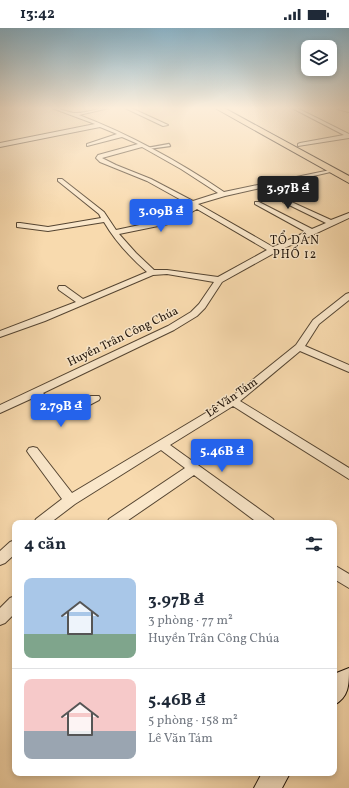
<!DOCTYPE html>
<html lang="vi">
<meta charset="utf-8">
<style>
body{margin:0;font-family:Vollkorn,serif;background:#f2f2f3;color:#1f2937;height:100vh;display:flex;flex-direction:column;font-size:15px;white-space:nowrap}
*{box-sizing:border-box;margin:0}
p{font-size:13px;color:#747a83}
.icon{flex:none;width:22px;height:22px;fill:none;stroke:currentColor;stroke-width:2;stroke-linecap:round;stroke-linejoin:round}
.map{position:relative;flex:1;overflow:hidden}
.side{position:absolute;left:12px;top:492px;width:325px;height:256px;display:flex;flex-direction:column;background:#fff;border-radius:8px;box-shadow:0 2px 6px #0003}
.side>*{flex:none}
.tools{position:absolute;left:301px;top:12px;display:grid;gap:8px}
.tools a{display:grid;place-items:center;width:36px;height:36px;border-radius:8px;background:#fff;box-shadow:0 2px 6px #0003;font-size:20px}
.price{position:absolute;translate:-50% -34px;padding:0 9px;border-radius:4px;background:#2563eb;color:#fff;font-size:13px;line-height:26px;filter:drop-shadow(0 1px 2px #0008)}
.price::after{content:'';position:absolute;left:50%;top:24px;width:12px;height:9px;margin-left:-6px;background:inherit;clip-path:polygon(0 0,100% 0,50% 100%)}
.price.on{background:#222;color:#fff}
ul{padding:0;list-style:none}
li{display:flex;align-items:center;gap:12px;height:100px;padding:0 12px}
li+li{border-top:1px solid #e0e1e3}
li span{display:grid;place-items:center;flex:none;width:112px;height:80px;border-radius:8px;color:#555}
li>.icon{margin-inline-start:auto}
span .icon{width:48px;height:48px;fill:#fffc;stroke-width:1}
li b{font-size:17px}
h2{display:flex;justify-content:space-between;align-items:center;height:48px;padding:0 12px;font-size:17px}
.status{display:flex;justify-content:space-between;align-items:center;height:28px;padding:0 20px;background:#fff;direction:ltr}
.status svg{height:11px;fill:currentColor}
.map>svg:first-child{display:block}
.lines{fill:none;stroke-linecap:round;stroke-linejoin:round}
.lane-casing{stroke:#554532;stroke-width:2.5}
.street-casing{stroke:#554532;stroke-width:2}
.secondary-casing{stroke:#1f1309;stroke-width:2}
.primary-casing{stroke:#1f1309;stroke-width:2}
.lane{fill:#fae7ca;fill-rule:evenodd}
.street{fill:#fae7ca;fill-rule:evenodd}
.secondary{fill:#fae7ca;fill-rule:evenodd}
.primary{fill:#f8daae;fill-rule:evenodd}
.labels{text-anchor:middle;dominant-baseline:central;stroke-width:3;stroke-linejoin:round;paint-order:stroke}
.far-quarter-label{font-size:12px;letter-spacing:1px;fill:#1f1309;stroke:#fae7ca}
.street-label{font-size:12px;fill:#1f1309;stroke:#fae7ca}
</style>
<div class="status"><b>13:42</b><svg viewBox="0 0 49 12"><path d="M0 12V9h3v3zM5 12V6h3v6zM10 12V3h3v9zM15 12V0h3v12zM26 1h20v11H26zM47 4h2v5h-2z"/></svg></div>
<div class="map">
<svg width="349" height="760" viewBox="0 0 349 760">
<rect width="100%" height="100%" fill="#f8daae"/>
<filter id="stains"><feTurbulence type="fractalNoise" baseFrequency=".005" numOctaves="4"/><feColorMatrix values="0 0 0 0 .2 0 0 0 0 .09 0 0 0 0 .02 0 0 0 .5 -.17"/></filter>
<radialGradient id="worn" r=".72"><stop offset=".6" stop-color="#630" stop-opacity="0"/><stop offset="1" stop-color="#630" stop-opacity=".3"/></radialGradient>
<g class="lines">
<defs>
<path id="lane" d="M169,116l1,2 -22,3 -1,-1z"/>
<path id="street" d="M52,80c8,0 14,4 22,5 10,1 24,-5 35,-5l-30,7c52,20 99,46 145,77l111,-23v2l-110,25 -27,8 75,43 33,-15 -51,-28v-2h4l53,27 14,-6 -43,-21v-2h4l44,20 18,-7v5l-73,34 -54,30 -17,26 -8,8 -23,14 -131,63 19,18 29,-15h8l1,2 -1,2 -38,20 -4,-1 -22,-22 -35,16v-8l168,-79 23,-14 8,-8 15,-22 -47,-8 -14,1 -108,46 -45,16v-6l76,-29 -17,-12 -1,-2 1,-2h6l18,13 64,-27c-17,-15 -32,-31 -43,-50l-56,9 -31,-4v-4h3l28,4 53,-9 -2,-4 -41,-33v-2h4l42,33 12,18 52,-11 24,-13 -45,-25 -47,-19 -4,-4 2,-3 40,-11 -16,-7 -35,9v-2l30,-10 -17,-7 -100,20v-4l95,-19zM142,119l39,22 37,24 -25,8 -42,-22 -35,-14 -14,-7zM197,181l70,41 -49,27 -51,-7h-13l-18,-17 -17,-19 54,-11z
M125,80h6l37,17 -5,1z
M292,80h5l52,26v4l-51,8v-2l2,-1 44,-8z
M337,80l12,1v3l-12,-3z
M349,265v7l-30,24 -14,22 44,19v7l-49,-21 -60,50 109,67v11l-116,-73 -63,39 103,74 2,4h-17l-64,-48 -70,48h-17l2,-4 76,-51 -24,-18 -86,54 -25,19h-16l2,-4 26,-20 -33,-45 -2,-3 2,-3 4,-1 4,1 35,45 157,-94 67,-54 17,-25 33,-26z
M15,512v14l-10,9 -5,2v-14l10,-9z
M334,537l15,9v14l-15,-9z
M15,568v17l-10,10 -5,2v-17l10,-10z"/>
<path id="secondary" d="M349,640c0,17 0,29 -15,37v-31z
M262,745h28l-8,15h-28z"/>
<path id="primary" d="M215,80h9l125,68v7z"/>
</defs>
<!-- lane casing -->
<use href="#lane" class="lane-casing"/>
<!-- street casing -->
<use href="#street" class="street-casing"/>
<!-- secondary casing -->
<use href="#secondary" class="secondary-casing"/>
<!-- primary casing -->
<use href="#primary" class="primary-casing"/>
<!-- lane -->
<use href="#lane" class="lane"/>
<!-- street -->
<use href="#street" class="street"/>
<!-- secondary -->
<use href="#secondary" class="secondary"/>
<!-- primary -->
<use href="#primary" class="primary"/>
</g>
<!-- sky -->
<linearGradient id="sky" x2="0" y2="1"><stop stop-color="#8bb7ce"/><stop offset="0.43" stop-color="#fceedb"/><stop offset="1" stop-color="#fceedb" stop-opacity="0"/></linearGradient>
<rect width="349" height="186" fill="url(#sky)"/>
<g class="labels">
<!-- far-quarter labels -->
<g class="far-quarter-label">
<text x="295" y="213">TỔ DÂN<tspan x="295" dy="14">PHỐ 12</tspan></text>
</g>
<!-- street labels -->
<g class="street-label">
<text transform="translate(123 309) rotate(-26)">Huyền Trân Công Chúa</text>
<text transform="translate(232 370) rotate(-35)">Lê Văn Tám</text>
</g>
</g>
<rect width="100%" height="100%" filter="url(#stains)"/>
<rect width="100%" height="100%" fill="url(#worn)"/>
</svg>
<div class="tools">
<a><svg class="icon" aria-label="layers" viewBox="0 0 24 24"><path d="M12 4l9 5-9 5-9-5zM3 14l9 5 9-5"/></svg></a>
</div>
<b class="price on" style="left:288px;top:182px">3.97B ₫</b>
<b class="price" style="left:161px;top:205px">3.09B ₫</b>
<b class="price" style="left:61px;top:400px">2.79B ₫</b>
<b class="price" style="left:222px;top:445px">5.46B ₫</b>
<section class="side">
<h2>4 căn<svg class="icon" aria-label="filters" viewBox="0 0 24 24"><path d="M4 7h16M4 17h16"/><circle cx="9" cy="7" r="2"/><circle cx="15" cy="17" r="2"/></svg></h2>
<ul>
<li><span style="background:linear-gradient(#a9c7e8 70%,#7fa58c 0)"><svg class="icon" aria-label="home" viewBox="0 0 24 24"><path d="M3 11l9-7 9 7M6 9v11h12V9"/></svg></span><div><b>3.97B ₫</b><p>3 phòng · 77 m²</p><p>Huyền Trân Công Chúa</p></div></li>
<li><span style="background:linear-gradient(#f6c9c9 65%,#9aa5b1 0)"><svg class="icon" aria-label="home" viewBox="0 0 24 24"><path d="M3 11l9-7 9 7M6 9v11h12V9"/></svg></span><div><b>5.46B ₫</b><p>5 phòng · 158 m²</p><p>Lê Văn Tám</p></div></li>
</ul>
</section>
</div>
